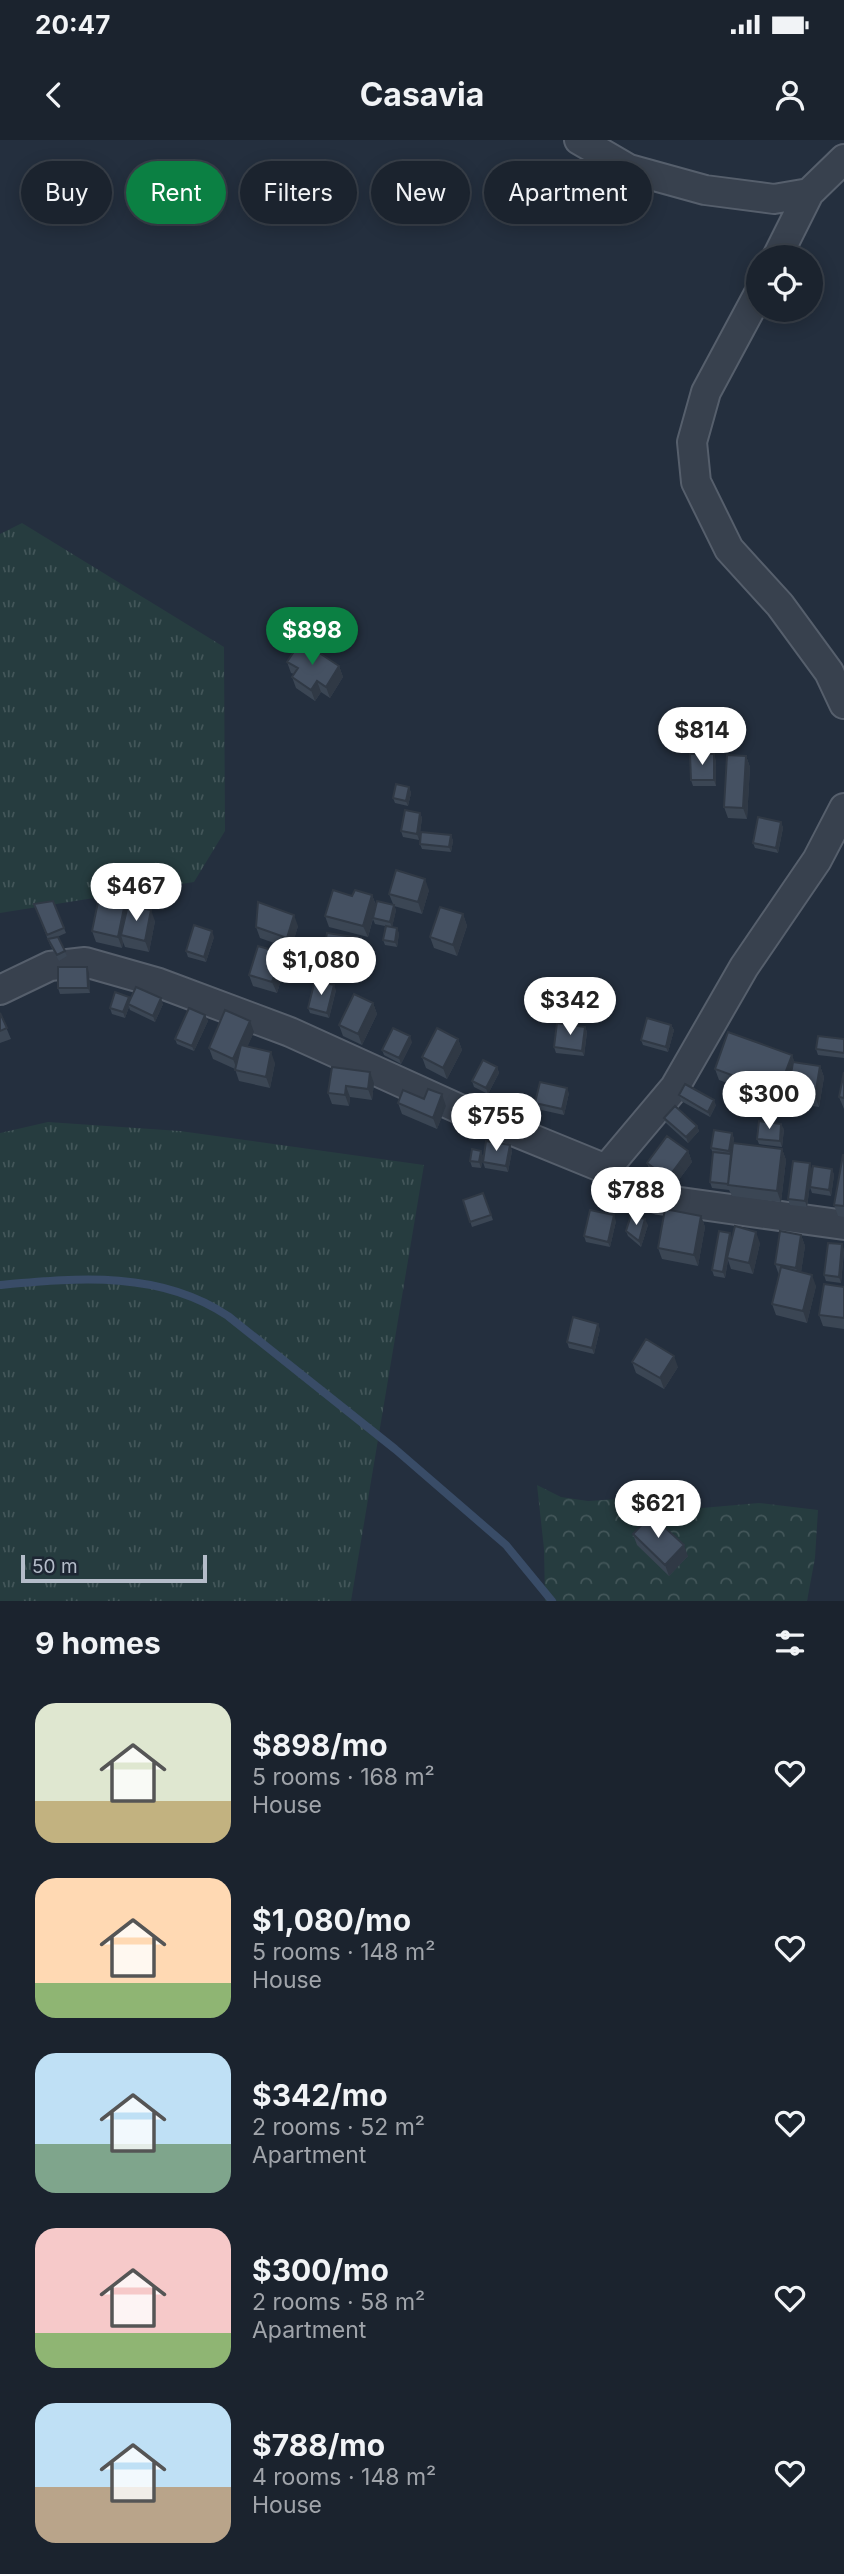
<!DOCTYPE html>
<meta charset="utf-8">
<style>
body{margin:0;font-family:Inter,sans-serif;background:#242b36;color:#f1f3f6;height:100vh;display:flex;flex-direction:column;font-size:26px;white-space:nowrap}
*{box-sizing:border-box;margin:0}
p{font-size:23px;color:#a0a4aa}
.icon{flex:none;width:38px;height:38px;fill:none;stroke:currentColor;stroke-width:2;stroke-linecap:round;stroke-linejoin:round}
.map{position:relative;height:1461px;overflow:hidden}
.drawer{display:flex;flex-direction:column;background:#1b232e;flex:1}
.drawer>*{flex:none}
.top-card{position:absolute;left:21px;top:21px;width:803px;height:63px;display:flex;gap:14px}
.controls{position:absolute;left:746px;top:105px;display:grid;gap:14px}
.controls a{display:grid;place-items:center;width:77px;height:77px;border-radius:50%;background:#1b232e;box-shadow:0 4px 18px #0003,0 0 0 2px #39404a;font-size:35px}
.scale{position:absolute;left:21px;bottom:18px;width:186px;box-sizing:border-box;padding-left:7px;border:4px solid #b4bcc9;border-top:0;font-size:19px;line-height:24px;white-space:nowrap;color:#b4bcc9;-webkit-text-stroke:5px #1d2633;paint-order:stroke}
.price{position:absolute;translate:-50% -60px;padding:0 16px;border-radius:24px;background:#fff;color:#222;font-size:23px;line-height:46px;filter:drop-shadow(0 2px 4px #0008)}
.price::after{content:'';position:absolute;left:50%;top:42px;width:21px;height:16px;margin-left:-10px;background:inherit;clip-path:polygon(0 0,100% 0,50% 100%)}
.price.active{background:#0b8043;color:#fff}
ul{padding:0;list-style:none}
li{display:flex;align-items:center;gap:21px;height:175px;padding:0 35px}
li span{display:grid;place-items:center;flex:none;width:196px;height:140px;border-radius:21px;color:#555}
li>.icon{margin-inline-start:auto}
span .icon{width:84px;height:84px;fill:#fffc;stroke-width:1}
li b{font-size:30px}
h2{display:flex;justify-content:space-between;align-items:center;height:84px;padding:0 35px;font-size:30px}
.pill{padding:0 24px;border-radius:32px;background:#1b232e;box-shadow:0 4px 18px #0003,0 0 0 2px #39404a;font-size:24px;line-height:63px}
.pill.active{background:#0b8043;color:#fff}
.status{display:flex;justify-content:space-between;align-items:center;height:49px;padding:0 35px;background:#1b232e;direction:ltr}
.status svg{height:19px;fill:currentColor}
header{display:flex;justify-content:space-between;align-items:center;height:91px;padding:0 35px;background:#1b232e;font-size:32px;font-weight:700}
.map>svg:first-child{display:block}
.grass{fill:url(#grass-tufts)}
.forest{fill:url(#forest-crowns)}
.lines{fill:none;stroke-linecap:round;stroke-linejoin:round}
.stream{stroke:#394c67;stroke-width:8}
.minor-casing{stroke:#565f6c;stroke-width:32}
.minor{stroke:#38414e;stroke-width:28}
.wall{fill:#3b4654}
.shaded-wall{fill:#303945}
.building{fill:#455162;stroke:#303945;stroke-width:2}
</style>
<div class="status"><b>20:47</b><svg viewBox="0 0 49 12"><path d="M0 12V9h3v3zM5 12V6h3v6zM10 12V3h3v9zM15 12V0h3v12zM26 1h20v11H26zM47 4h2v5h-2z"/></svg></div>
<header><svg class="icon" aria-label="back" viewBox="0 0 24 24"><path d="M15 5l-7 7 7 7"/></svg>Casavia<svg class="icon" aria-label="person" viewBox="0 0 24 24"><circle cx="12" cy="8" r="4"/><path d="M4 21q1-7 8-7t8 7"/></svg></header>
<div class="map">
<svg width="844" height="1461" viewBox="0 0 844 1461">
<defs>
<pattern id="grass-tufts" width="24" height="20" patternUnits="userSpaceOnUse" patternTransform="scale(1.75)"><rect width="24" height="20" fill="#263c3f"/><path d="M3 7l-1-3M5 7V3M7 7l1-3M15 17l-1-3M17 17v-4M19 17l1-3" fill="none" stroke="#435659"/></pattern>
<pattern id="forest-crowns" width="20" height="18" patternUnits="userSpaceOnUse" patternTransform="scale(1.75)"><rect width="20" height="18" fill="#263c3f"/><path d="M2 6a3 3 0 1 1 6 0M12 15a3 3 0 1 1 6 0" fill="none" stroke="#435659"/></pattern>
</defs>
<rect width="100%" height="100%" fill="#242f3e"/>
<!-- grass -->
<path class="grass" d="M22,383l202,124 1,184 -31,51 -194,31v-379z
M48,982l132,9 244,34 -73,436h-351v-468z"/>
<!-- forest -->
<path class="forest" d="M537,1345l24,12 27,4 30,-2 72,10 69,-6 59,7 -3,48 -8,43h-262l-1,-52z"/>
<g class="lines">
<!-- stream -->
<path class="stream" d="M0,1145c78,-7 159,-15 228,31l167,133 111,96 46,56"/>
<defs>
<path id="minor" d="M579,0l50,29 76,21 69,9 35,-6 35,-34
M777,117l32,-64
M758,155l-52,97 -14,50 4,40 33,67 51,56 49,67 15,32
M0,850l50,-24 35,-4 74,21 131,49 174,79 142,58
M606,1029l69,-82 69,-120 73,-107 27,-52
M606,1029l4,13 49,17 185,26"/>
</defs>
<!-- minor casing -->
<use href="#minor" class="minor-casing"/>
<!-- minor -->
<use href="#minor" class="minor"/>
</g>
<!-- wall -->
<path class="wall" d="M287,522l52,4 4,11 -13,21 -9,-6 -6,9 -19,-13 -4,-11 2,-3 -3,-1z
M746,616l4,11 -3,52 -19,-1 -4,-11z
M716,620v26h-23l-2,-6z
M409,647l2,6 -3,13 -13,-3 -2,-5z
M420,673l2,5 -3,22 -16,-3 -2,-6z
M781,682l2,6 -5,25 -23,-5 -2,-5z
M451,695l2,6 -2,11 -29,-3 -2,-5z
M134,734l1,20 -25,3 -2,-6z
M429,750l-7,24 -28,-8 2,4 -4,17 7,6 -2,14 -12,-2 -2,-5 2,-14 -10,-2 -2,-5 -5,18 -39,-10 -4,-11 47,-21 4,10 17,-1 -4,-10z
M53,761l13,32 -9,4 10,19 -8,5 -9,-16 -16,-41z
M125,763l2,5 28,13 -6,31 -24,-5 -2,-5 -1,6 -26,-6 -4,-11z
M463,774l4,12 -10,30 -23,-8 -4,-11z
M298,786l-7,23 -31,-11 -4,-11z
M214,797l-8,25 -18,-5 -2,-6z
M365,810l-4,21 -34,-6 -4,-11z
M286,824l-9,29 -24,-7 -4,-11z
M89,833l1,20 -30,1 -2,-6z
M336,850l-7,28 -19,-5 -2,-5z
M130,860l33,4 -8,18 -25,-12 -1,-3 -4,11 -13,-4 -2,-6z
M373,863l4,11 -15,31 -19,-9 -4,-11z
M0,873l11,26 -11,4z
M205,875l3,6 -14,30 -17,-7 -2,-5z
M671,885l3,5 -6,22 -25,-7 -2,-5z
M585,887l2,5 -3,24 -28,-3 -2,-6z
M254,892l-7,15 28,16 -5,25 -31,-7 -4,-12 -22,-10 -4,-11z
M458,899l4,11 -15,29 -21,-11 -4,-11z
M844,899v19l-26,-3 -2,-6z
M412,902l-11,22 -17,-9 -2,-5z
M792,915l2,7 26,4 4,11 -5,30 -27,-4 -4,-11 2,-9 -7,20 -64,-23 -4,-11z
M497,927l2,6 -11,21 -14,-7 -2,-6z
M370,932l4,11 -2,17 -22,-3 -1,9 -17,-2 -4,-11z
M844,932v37l-5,-12z
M569,953l-5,22 -27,-6 -2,-6z
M442,954l4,12 -9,23 -35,-15 -4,-11z
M679,955l37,10 -6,12 -29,-16z
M664,978l33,8 2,5 -11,12 -22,-20z
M784,989l-2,18 -23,-3 -2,-5z
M732,993l2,6 -1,4 49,6 4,11 -5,42 -49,-6 -3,-6 -17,-2 -2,-6 3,-28 -2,-6z
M510,1005l2,6 -4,21 -23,-4 -2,-6z
M481,1011l2,6 -2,11 -9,-1 -2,-6z
M688,1011l4,11 -20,27 -21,-15 -4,-11z
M844,1015v62l-6,-1 -4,-11z
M812,1029l-5,38 -17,-2 -2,-6z
M832,1029l2,6 -3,21 -19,-3 -2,-6z
M483,1053l10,27 -21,7 -9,-27z
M701,1076l4,11 -7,39 -36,-7 -4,-11z
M616,1081l-6,26 -24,-5 -2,-6z
M648,1085l-7,22 -13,-11 -2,-5z
M801,1095l4,11 -4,26 15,14 -9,37 -31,-8 -4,-11 7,-29 -4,-11z
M732,1098l28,5 -7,31 -22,-5 -3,-9 -3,18 -11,-2 -2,-6z
M842,1104l2,8 -3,31 -15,-2 -2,-6z
M844,1147v42l-21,-3 -4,-11z
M600,1189l-6,25 -25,-6 -2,-6z
M632,1222l46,5 -14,22 -28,-16z
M633,1394l55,22 -19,20 -32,-31z"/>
<!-- shaded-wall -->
<path class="shaded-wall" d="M339,526l4,11 -13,21 -4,-11z
M317,541l4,11 -6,9 -4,-11z
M714,614l2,6v26l-2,-6z
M746,616l4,11 -3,52 -4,-11z
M409,647l2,6 -3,13 -2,-5z
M420,673l2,5 -3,22 -2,-6z
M781,682l2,6 -5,25 -2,-5z
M451,695l2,6 -2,11 -2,-5z
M131,728l3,6 1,20 -2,-5z
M425,739l4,11 -7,24 -4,-12z
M372,755l4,11 -8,31 -5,-11z
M125,763l4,11 -8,21 2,7 -1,6 -4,-11z
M394,765l2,5 -4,18 -2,-6z
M151,770l4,11 -6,31 -4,-11z
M463,774l4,12 -10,30 -4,-11z
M294,775l4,11 -7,23 -4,-11z
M397,788l2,5 -2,14 -2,-5z
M212,791l2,6 -8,25 -2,-5z
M361,798l4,12 -4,21 -4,-11z
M282,813l4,11 -9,29 -5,-11z
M87,827l2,6 1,20 -2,-5z
M334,845l2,5 -7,28 -2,-5z
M129,857l2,5 -3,2 1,3 -4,11 -2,-6z
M161,858l2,6 -8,18 -2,-6z
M373,863l4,11 -15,31 -4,-11z
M205,875l3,6 -14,30 -2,-5z
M250,881l4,11 -17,38 -4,-11z
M671,885l3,5 -6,22 -2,-5z
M585,887l2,5 -3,24 -2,-5z
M410,896l2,6 -11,22 -2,-6z
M458,899l4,11 -15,29 -4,-11z
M271,912l4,11 -5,25 -4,-11z
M792,915l4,11 -13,37 -5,-11z
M820,926l4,11 -5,30 -4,-11z
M497,927l2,6 -11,21 -2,-6z
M370,932l4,11 -2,17 -4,-11z
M346,946l4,11 -1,9 -4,-11z
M567,948l2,5 -5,22 -2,-6z
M442,954l4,12 -9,23 -4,-11z
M714,960l2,5 -6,12 -2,-5z
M781,984l3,5 -2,18 -2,-6z
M697,986l2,5 -11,12 -2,-6z
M732,993l2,6 -3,17 -2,-5z
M510,1005l2,6 -4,21 -2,-6z
M782,1009l4,11 -5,42 -4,-11z
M481,1011l2,6 -2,11 -2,-6z
M688,1011l4,11 -20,27 -4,-11z
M810,1023l2,6 -5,38 -2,-6z
M832,1029l2,6 -3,21 -2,-6z
M614,1075l2,6 -6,26 -2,-5z
M701,1076l4,11 -7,39 -4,-11z
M645,1079l3,6 -7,22 -2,-6z
M756,1092l4,11 -7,31 -4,-11z
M730,1093l2,6 -5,19 1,2 -3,18 -2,-6z
M801,1095l4,11 -5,33 -4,-11z
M842,1104l2,6 -3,33 -2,-6z
M812,1135l4,11 -9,37 -4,-12z
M598,1184l2,5 -6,25 -2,-6z
M674,1216l4,11 -14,22 -4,-11z
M684,1405l4,11 -19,20 -4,-11z"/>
<!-- building -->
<path class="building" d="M301,501l38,25 -13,21 -9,-6 -6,9 -19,-13 6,-9 -11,-6z
M690,614h24v26h-23z
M727,615l19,1 -3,52 -19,-1z
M396,644l13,3 -3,14 -13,-3z
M405,670l15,3 -3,21 -16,-3z
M758,677l23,5 -5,26 -23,-5z
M421,692l30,3 -2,12 -29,-3z
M131,728l2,21 -25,2 -2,-21z
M396,730l29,9 -7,23 -29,-8z
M333,750l19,6 3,-6 17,5 -9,31 -38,-10z
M99,757l26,6 -7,34 -26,-6z
M53,761l11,27 -17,7 -13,-31z
M377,761l17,4 -4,17 -17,-4z
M258,762l36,13 -7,23 -31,-11z
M128,765l23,5 -6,31 -24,-6z
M440,767l23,7 -10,31 -23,-8z
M194,785l18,6 -8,26 -18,-6z
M386,786l11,2 -2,14 -12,-2z
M327,793l34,5 -4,22 -34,-6z
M58,797l7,14 -8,4 -9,-16z
M258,806l24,7 -10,29 -23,-7z
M58,827h29l1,21h-30z
M315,840l19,5 -7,28 -19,-5z
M136,847l25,11 -8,18 -25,-12z
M115,852l14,5 -6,15 -13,-4z
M354,854l19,9 -15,31 -19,-9z
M189,868l16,7 -13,31 -17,-7z
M225,870l25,11 -17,38 -24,-11z
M0,873l7,15 -7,3z
M647,878l24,7 -5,22 -25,-7z
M557,883l28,4 -3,24 -28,-4z
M393,888l17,8 -11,22 -17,-8z
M437,888l21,11 -15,29 -21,-11z
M728,892l64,23 -14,37 -63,-23z
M818,896l26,3v14l-28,-4z
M241,905l30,7 -5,25 -31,-7z
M483,920l14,7 -11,21 -14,-7z
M793,922l27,4 -5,30 -27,-4z
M332,927l38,5 -2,17 -22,-3 -1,9 -17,-2z
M844,932v26l-5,-1z
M540,942l27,6 -5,21 -27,-6z
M685,944l29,16 -6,12 -29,-17z
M428,949l14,5 -9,24 -35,-15 5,-13 21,9z
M675,966l22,20 -11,11 -22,-19z
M759,981l22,3 -1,17 -23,-2z
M714,990l18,3 -3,18 -18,-3z
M667,996l21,15 -20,27 -21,-15z
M486,1001l24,4 -4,21 -23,-4z
M733,1003l49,6 -5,42 -49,-6z
M472,1009l9,2 -2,11 -9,-1z
M713,1012l18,2 -3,30 -18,-2z
M843,1015h1v51l-10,-1z
M793,1021l17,2 -5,38 -17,-2z
M813,1026l19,3 -3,21 -19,-3z
M483,1053l8,22 -21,7 -7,-22z
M665,1069l36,7 -7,39 -36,-7z
M590,1070l24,5 -6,27 -24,-6z
M631,1075l14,4 -6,22 -13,-10z
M735,1086l21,6 -7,31 -22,-5z
M719,1091l11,2 -7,39 -11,-2z
M780,1091l21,4 -5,33 -21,-4z
M828,1103l14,1 -3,33 -15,-2z
M781,1127l31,8 -9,36 -31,-7z
M824,1144l20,3v31l-25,-3z
M573,1177l25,7 -6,24 -25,-6z
M646,1199l28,17 -14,22 -28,-16z
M651,1375l33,30 -19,20 -32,-31z"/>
</svg>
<div class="controls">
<a><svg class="icon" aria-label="locate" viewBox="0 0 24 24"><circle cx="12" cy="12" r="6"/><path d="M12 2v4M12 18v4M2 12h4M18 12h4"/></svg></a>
</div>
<div class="scale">50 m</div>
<b class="price active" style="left:312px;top:527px">$898</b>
<b class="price" style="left:702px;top:627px">$814</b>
<b class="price" style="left:136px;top:783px">$467</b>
<b class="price" style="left:321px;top:857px">$1,080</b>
<b class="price" style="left:570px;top:897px">$342</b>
<b class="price" style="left:769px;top:991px">$300</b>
<b class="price" style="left:496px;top:1013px">$755</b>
<b class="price" style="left:636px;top:1087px">$788</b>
<b class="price" style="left:658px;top:1400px">$621</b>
<div class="top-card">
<a class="pill">Buy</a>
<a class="pill active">Rent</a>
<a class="pill">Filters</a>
<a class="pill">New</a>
<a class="pill">Apartment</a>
</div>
</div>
<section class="drawer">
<h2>9 homes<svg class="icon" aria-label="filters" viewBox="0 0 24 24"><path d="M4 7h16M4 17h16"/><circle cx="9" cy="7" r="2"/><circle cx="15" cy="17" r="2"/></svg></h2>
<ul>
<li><span style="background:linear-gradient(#dfe7d0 70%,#c2b280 0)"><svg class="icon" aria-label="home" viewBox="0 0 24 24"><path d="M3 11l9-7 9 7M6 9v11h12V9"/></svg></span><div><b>$898/mo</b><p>5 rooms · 168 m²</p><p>House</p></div><svg class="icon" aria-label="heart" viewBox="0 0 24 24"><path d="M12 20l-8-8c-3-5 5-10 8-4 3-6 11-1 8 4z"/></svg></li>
<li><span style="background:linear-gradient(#ffd9b3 75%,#8fb573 0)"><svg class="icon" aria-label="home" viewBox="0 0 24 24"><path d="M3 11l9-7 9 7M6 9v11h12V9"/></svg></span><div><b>$1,080/mo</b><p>5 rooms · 148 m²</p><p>House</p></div><svg class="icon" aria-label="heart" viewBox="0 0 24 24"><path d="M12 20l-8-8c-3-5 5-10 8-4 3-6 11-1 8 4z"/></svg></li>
<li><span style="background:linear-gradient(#bfe0f5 65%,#7fa58c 0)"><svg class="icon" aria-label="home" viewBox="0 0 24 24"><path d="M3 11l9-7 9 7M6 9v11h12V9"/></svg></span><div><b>$342/mo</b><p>2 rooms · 52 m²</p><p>Apartment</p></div><svg class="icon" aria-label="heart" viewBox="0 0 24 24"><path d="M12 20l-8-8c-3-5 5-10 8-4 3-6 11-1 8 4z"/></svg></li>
<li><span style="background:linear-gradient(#f6c9c9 75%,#8fb573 0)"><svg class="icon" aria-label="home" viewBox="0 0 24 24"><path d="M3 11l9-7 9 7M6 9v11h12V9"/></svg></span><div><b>$300/mo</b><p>2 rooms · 58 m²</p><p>Apartment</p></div><svg class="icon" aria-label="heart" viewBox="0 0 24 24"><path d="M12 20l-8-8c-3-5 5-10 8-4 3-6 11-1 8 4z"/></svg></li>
<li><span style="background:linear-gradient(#bfe0f5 60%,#b9a48a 0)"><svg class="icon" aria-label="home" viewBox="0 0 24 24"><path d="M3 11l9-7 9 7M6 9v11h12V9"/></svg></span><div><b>$788/mo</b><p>4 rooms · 148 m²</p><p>House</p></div><svg class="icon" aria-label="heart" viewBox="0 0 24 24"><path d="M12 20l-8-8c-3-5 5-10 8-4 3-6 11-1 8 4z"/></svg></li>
</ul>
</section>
